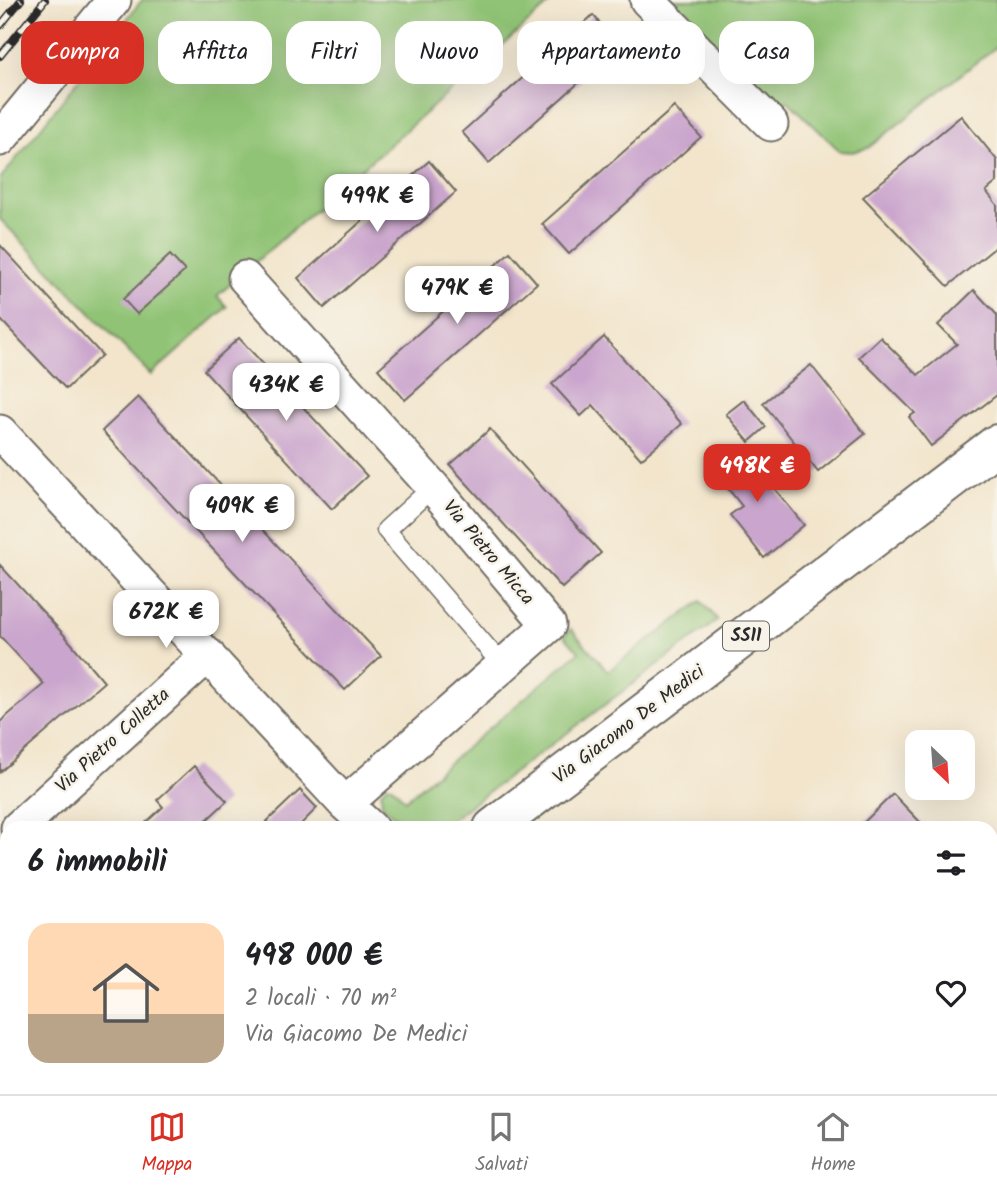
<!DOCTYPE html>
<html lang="it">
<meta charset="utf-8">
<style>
body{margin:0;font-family:Kalam,sans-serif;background:#f6f6f6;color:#202124;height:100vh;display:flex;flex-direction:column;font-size:26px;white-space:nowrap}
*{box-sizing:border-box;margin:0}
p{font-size:23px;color:#757577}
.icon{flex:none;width:38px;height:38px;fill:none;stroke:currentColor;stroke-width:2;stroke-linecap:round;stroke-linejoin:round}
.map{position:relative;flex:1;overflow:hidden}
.side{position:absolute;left:0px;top:821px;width:998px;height:275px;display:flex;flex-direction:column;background:#fff;border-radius:21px 21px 0 0;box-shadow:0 7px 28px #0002}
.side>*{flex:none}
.guide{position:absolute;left:21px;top:21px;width:956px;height:63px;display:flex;gap:14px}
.needle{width:46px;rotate:155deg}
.controls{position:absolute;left:905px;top:730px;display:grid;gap:14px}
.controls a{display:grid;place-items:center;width:70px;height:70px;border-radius:14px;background:#fff;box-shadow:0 7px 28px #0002;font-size:35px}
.price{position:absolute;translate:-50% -60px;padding:0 16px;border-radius:14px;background:#fff;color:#222;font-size:23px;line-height:46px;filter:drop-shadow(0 2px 4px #0008)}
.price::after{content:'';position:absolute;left:50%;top:42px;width:21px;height:16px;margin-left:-10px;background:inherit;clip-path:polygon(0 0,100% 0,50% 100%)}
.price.current{background:#d93025;color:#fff}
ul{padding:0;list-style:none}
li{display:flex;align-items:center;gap:21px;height:175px;padding:0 28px}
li+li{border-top:2px solid #e0e0e0}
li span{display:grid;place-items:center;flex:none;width:196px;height:140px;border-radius:21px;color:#555}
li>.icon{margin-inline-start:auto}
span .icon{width:84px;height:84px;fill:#fffc;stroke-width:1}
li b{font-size:30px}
h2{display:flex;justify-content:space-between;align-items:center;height:84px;padding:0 28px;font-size:30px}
.chip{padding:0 24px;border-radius:21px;background:#fff;box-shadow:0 7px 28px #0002;font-size:24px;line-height:63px}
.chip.current{background:#d93025;color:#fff}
.tabs{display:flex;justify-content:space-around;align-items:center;height:98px;border-top:2px solid #e0e0e0;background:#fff;font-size:19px;color:#757577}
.tabs a{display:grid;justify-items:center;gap:4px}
.tabs .current{color:#d93025}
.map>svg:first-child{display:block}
.green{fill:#90c374;stroke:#5e7750;stroke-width:2}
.building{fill:#caa5cd}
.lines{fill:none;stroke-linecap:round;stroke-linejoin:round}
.service-casing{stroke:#716c63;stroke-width:21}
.minor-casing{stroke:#716c63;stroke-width:37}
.primary-casing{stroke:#716c63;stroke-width:42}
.service{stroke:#fff;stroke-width:18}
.minor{stroke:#fff;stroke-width:33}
.primary{stroke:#fff;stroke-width:38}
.rail-casing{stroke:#2b2b2b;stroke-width:8}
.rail{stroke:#f7f3e8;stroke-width:5;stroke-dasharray:16;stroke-linecap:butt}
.labels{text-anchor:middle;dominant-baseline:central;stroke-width:5;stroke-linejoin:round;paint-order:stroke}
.shield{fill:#f7f3e8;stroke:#686764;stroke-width:2}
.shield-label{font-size:18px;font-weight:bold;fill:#2b2b2b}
.street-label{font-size:19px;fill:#2b2b2b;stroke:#f7f3e8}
</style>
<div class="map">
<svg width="997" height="1094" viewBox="0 0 997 1094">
<rect width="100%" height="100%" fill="#f7f3e8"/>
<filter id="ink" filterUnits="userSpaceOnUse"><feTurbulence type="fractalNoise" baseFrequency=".0143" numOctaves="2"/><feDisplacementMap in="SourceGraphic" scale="14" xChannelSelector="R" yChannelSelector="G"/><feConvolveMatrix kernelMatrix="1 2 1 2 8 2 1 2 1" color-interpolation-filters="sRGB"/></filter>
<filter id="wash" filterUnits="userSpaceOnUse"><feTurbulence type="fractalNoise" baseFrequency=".00686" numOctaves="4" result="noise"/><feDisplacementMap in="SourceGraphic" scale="28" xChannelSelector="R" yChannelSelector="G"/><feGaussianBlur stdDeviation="1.57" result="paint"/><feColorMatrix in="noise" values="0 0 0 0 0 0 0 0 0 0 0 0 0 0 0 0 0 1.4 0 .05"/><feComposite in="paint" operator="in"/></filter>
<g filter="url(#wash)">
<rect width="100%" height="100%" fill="#f2e5cc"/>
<!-- green -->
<path class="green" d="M142,0h412l-337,296 10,11 -76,68 -151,-156v-40z
M671,0h326v46l-129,102 -16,4 -12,-1 -52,-50h-17z
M701,601l17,19 -278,208c-25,0 -41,-4 -58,-23l-1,-13 6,-7 5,1 13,14 174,-148 -15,-16 7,-7 37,42z
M7,1065v23l100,1 -7,5h-100v-24z"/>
<g id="blocks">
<!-- building -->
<path class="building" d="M593,15l27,31 -131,117 -27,-31z
M674,107l27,30 -132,117 -27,-30z
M961,116l36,44v22l-11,9 11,14v41l-49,40 -85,-89z
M429,161l27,31 -132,116 -26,-30z
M0,245l102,110 -36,34 -66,-70z
M510,252l27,31 -132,117 -27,-31z
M170,255l15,16 -48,43 -14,-15z
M974,290l23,25v80l-66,51 -22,-29 6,-4 -56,-56 21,-20 38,38 39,-31 -19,-19z
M604,337l78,87 -41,35 -48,-54 -12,11 -29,-32z
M239,338l128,138 -35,33 -128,-139z
M811,365l54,69 -47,38 -55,-69z
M138,397l243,259 -36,34 -243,-259z
M744,400l22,27 -17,15 -23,-28z
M490,429l111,124 -39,35 -112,-123z
M741,447l63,78 -40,33 -34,-43 12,-9 -29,-36z
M0,565l65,71 39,46 -104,90v-50l44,-38 -44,-48z
M194,766l33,35 -29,27h-58l23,-21 -6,-7z
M300,790l17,18 -20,20h-37z
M893,794l33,34h-68z"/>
</g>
</g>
<g filter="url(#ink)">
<use href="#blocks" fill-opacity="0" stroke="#716c63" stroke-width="2"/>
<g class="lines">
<defs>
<path id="service" d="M433,487l-47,43 117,136"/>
<path id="minor" d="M647,0l124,124
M0,139l114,-139
M245,278l188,209 116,138 -204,179
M0,432l345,372 26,24
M18,828l190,-173"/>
<path id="primary" d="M493,828l504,-384
M146,1094l7,-6"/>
</defs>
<!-- service casing -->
<use href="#service" class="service-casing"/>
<!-- minor casing -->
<use href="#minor" class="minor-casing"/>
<!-- primary casing -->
<use href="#primary" class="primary-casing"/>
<!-- service -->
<use href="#service" class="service"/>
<!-- minor -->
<use href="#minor" class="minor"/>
<!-- primary -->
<use href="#primary" class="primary"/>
<defs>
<path id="rail" d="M0,26l21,-26
M0,56l45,-56"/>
</defs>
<!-- rail casing -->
<use href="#rail" class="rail-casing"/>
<!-- rail -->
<use href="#rail" class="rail"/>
</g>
</g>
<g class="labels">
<!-- shield labels -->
<rect class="shield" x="723" y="621.5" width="46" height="29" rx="5"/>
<g class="shield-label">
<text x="746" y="636">SS11</text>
</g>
<!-- street labels -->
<g class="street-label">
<text transform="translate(488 553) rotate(50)">Via Pietro Micca</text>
<text transform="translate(629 725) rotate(-37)">Via Giacomo De Medici</text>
<text transform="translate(113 741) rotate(-42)">Via Pietro Colletta</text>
</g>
</g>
</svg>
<div class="controls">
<a><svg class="needle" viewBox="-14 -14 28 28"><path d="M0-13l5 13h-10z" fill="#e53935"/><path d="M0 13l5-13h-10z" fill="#757577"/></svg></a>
</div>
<b class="price" style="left:377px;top:234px">499K €</b>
<b class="price" style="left:457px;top:326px">479K €</b>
<b class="price" style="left:286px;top:423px">434K €</b>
<b class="price current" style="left:757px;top:504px">498K €</b>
<b class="price" style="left:242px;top:544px">409K €</b>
<b class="price" style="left:166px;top:650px">672K €</b>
<div class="guide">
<a class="chip current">Compra</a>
<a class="chip">Affitta</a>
<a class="chip">Filtri</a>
<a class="chip">Nuovo</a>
<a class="chip">Appartamento</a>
<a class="chip">Casa</a>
</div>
<section class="side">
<h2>6 immobili<svg class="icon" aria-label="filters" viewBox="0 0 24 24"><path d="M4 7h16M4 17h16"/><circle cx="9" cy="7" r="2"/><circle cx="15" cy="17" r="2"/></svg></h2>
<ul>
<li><span style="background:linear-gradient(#ffd9b3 65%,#b9a48a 0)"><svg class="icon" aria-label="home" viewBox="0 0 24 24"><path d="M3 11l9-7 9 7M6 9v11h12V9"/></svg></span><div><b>498 000 €</b><p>2 locali · 70 m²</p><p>Via Giacomo De Medici</p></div><svg class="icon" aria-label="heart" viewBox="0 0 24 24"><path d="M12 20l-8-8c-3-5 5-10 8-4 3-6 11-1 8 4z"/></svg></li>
</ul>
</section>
</div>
<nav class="tabs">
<a class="current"><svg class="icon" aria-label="map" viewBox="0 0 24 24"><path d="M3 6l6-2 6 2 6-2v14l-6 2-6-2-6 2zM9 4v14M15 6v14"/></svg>Mappa</a>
<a><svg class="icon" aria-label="saved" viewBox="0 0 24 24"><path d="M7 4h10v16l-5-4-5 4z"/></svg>Salvati</a>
<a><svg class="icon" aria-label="home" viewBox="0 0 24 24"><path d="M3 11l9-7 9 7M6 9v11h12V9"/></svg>Home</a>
</nav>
